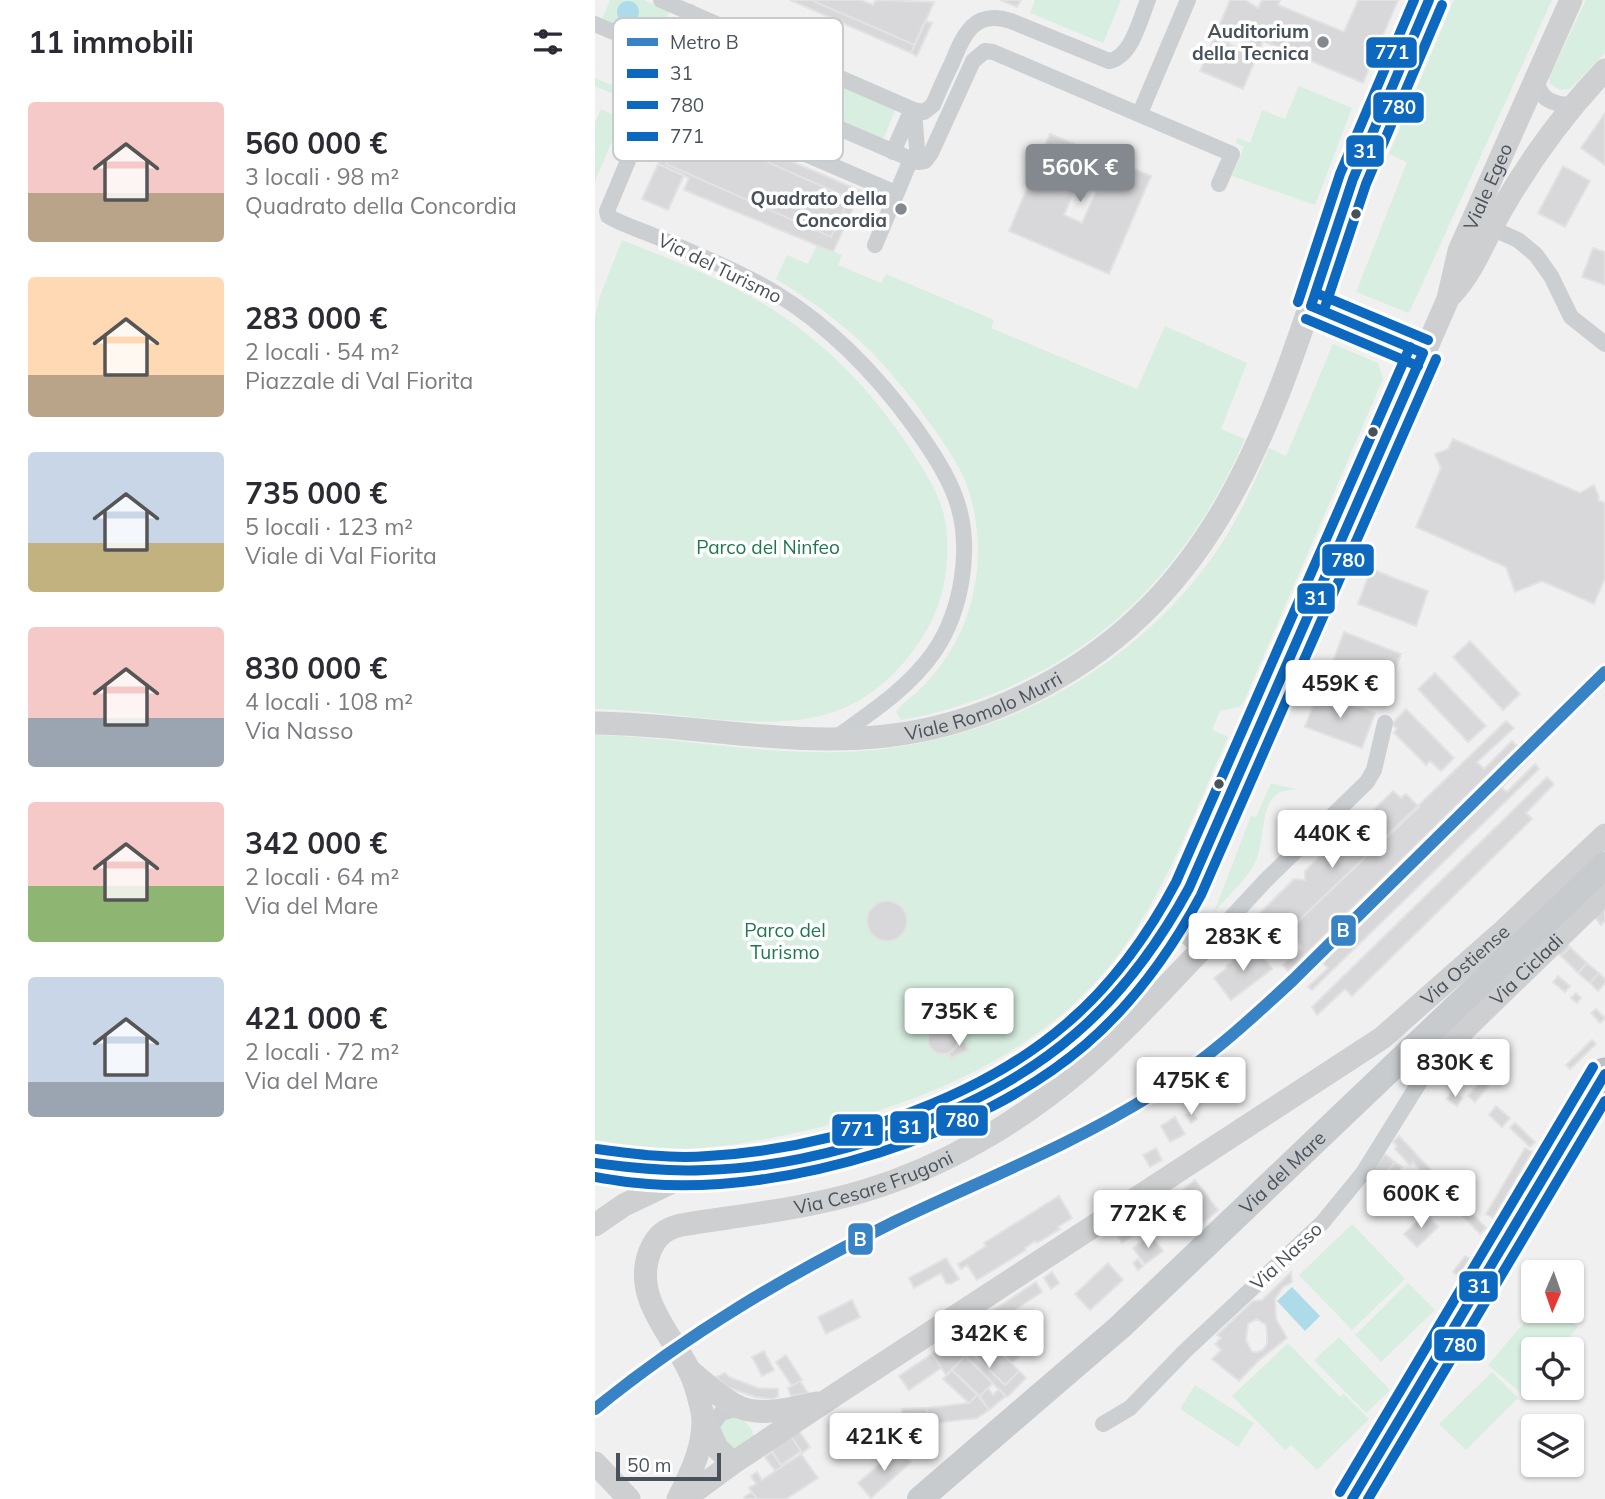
<!DOCTYPE html>
<html lang="it">
<meta charset="utf-8">
<style>
body{margin:0;font-family:Mulish,sans-serif;background:#f7f7f7;color:#2b2b33;height:100vh;display:flex;flex-direction:column;font-size:26px;white-space:nowrap}
*{box-sizing:border-box;margin:0}
p{font-size:23px;color:#7c7c81}
.icon{flex:none;width:38px;height:38px;fill:none;stroke:currentColor;stroke-width:2;stroke-linecap:round;stroke-linejoin:round}
.map{position:relative;flex:1;overflow:hidden}
.sheet{display:flex;flex-direction:column;background:#fff;width:595px}
.sheet>*{flex:none}
.needle{width:46px;rotate:182deg}
.buttons{position:absolute;left:926px;top:1260px;display:grid;gap:14px}
.buttons a{display:grid;place-items:center;width:63px;height:63px;border-radius:7px;background:#fff;box-shadow:0 2px 5px #0004;font-size:35px}
.scale{position:absolute;left:21px;bottom:18px;width:105px;box-sizing:border-box;padding-left:7px;border:4px solid #49525b;border-top:0;font-size:19px;line-height:24px;white-space:nowrap;color:#49525b;-webkit-text-stroke:5px #fff;paint-order:stroke}
.price{position:absolute;translate:-50% -60px;padding:0 16px;border-radius:7px;background:#fff;color:#222;font-size:23px;line-height:46px;filter:drop-shadow(0 2px 4px #0008)}
.price::after{content:'';position:absolute;left:50%;top:42px;width:21px;height:16px;margin-left:-10px;background:inherit;clip-path:polygon(0 0,100% 0,50% 100%)}
.price.current{background:#84898f;color:#fff}
ul{padding:0;list-style:none}
li{display:flex;align-items:center;gap:21px;height:175px;padding:0 28px}
li span{display:grid;place-items:center;flex:none;width:196px;height:140px;border-radius:7px;color:#555}
li>.icon{margin-inline-start:auto}
span .icon{width:84px;height:84px;fill:#fffc;stroke-width:1}
li b{font-size:30px}
h2{display:flex;justify-content:space-between;align-items:center;height:84px;padding:0 28px;font-size:30px}
main{display:flex;flex:1;min-height:0}
.map>svg:first-child{display:block}
.green{fill:#d7eee0}
.water{fill:#aedbe9}
.building{fill:#d8d8da;stroke:#e2e2e3;stroke-width:2;fill-rule:evenodd}
.lines{fill:none;stroke-linecap:round;stroke-linejoin:round}
.highway-casing{stroke:#b6babe;stroke-width:33}
.street{stroke:#cccfd1;stroke-width:16}
.secondary{stroke:#cdcfd1;stroke-width:23}
.primary{stroke:#c8cbce;stroke-width:26}
.highway{stroke:#bdc1c6;stroke-width:30}
.bus-1-casing{stroke:#fff;stroke-width:16}
.bus-2-casing{stroke:#fff;stroke-width:16}
.bus-3-casing{stroke:#fff;stroke-width:16}
.bus-1{stroke:#0c69bf;stroke-width:10}
.bus-2{stroke:#0c69bf;stroke-width:10}
.bus-3{stroke:#0c69bf;stroke-width:10}
.metro-1-casing{stroke:#fff;stroke-width:18}
.metro-1{stroke:#3783c6;stroke-width:12}
.poi-dot{fill:#84898f;stroke:#fff;stroke-width:2.5}
.bus-dot{fill:#49525b;stroke:#fff;stroke-width:2.5}
.labels{text-anchor:middle;dominant-baseline:central;stroke-width:7;stroke-linejoin:round;paint-order:stroke}
.poi-label{font-size:19px;font-weight:bold;fill:#49525b;stroke:#fff;text-anchor:end}
.street-label{font-size:19px;fill:#49525b;stroke:#fff}
.park-label{font-size:19px;fill:#1e784d;stroke:#fff}
.key{fill:#fff;stroke:#c8cbce;stroke-width:2}
.key-label{font-size:19px;fill:#49525b}
.line-badge{stroke:#fff;stroke-width:2.5}
.badge-label{font-size:19px;text-anchor:middle;font-weight:bold;fill:#fff}
</style>
<main>
<section class="sheet">
<h2>11 immobili<svg class="icon" aria-label="filters" viewBox="0 0 24 24"><path d="M4 7h16M4 17h16"/><circle cx="9" cy="7" r="2"/><circle cx="15" cy="17" r="2"/></svg></h2>
<ul>
<li><span style="background:linear-gradient(#f6c9c9 65%,#b9a48a 0)"><svg class="icon" aria-label="home" viewBox="0 0 24 24"><path d="M3 11l9-7 9 7M6 9v11h12V9"/></svg></span><div><b>560 000 €</b><p>3 locali · 98 m²</p><p>Quadrato della Concordia</p></div></li>
<li><span style="background:linear-gradient(#ffd9b3 70%,#b9a48a 0)"><svg class="icon" aria-label="home" viewBox="0 0 24 24"><path d="M3 11l9-7 9 7M6 9v11h12V9"/></svg></span><div><b>283 000 €</b><p>2 locali · 54 m²</p><p>Piazzale di Val Fiorita</p></div></li>
<li><span style="background:linear-gradient(#c9d6e8 65%,#c2b280 0)"><svg class="icon" aria-label="home" viewBox="0 0 24 24"><path d="M3 11l9-7 9 7M6 9v11h12V9"/></svg></span><div><b>735 000 €</b><p>5 locali · 123 m²</p><p>Viale di Val Fiorita</p></div></li>
<li><span style="background:linear-gradient(#f6c9c9 65%,#9aa5b1 0)"><svg class="icon" aria-label="home" viewBox="0 0 24 24"><path d="M3 11l9-7 9 7M6 9v11h12V9"/></svg></span><div><b>830 000 €</b><p>4 locali · 108 m²</p><p>Via Nasso</p></div></li>
<li><span style="background:linear-gradient(#f6c9c9 60%,#8fb573 0)"><svg class="icon" aria-label="home" viewBox="0 0 24 24"><path d="M3 11l9-7 9 7M6 9v11h12V9"/></svg></span><div><b>342 000 €</b><p>2 locali · 64 m²</p><p>Via del Mare</p></div></li>
<li><span style="background:linear-gradient(#c9d6e8 75%,#9aa5b1 0)"><svg class="icon" aria-label="home" viewBox="0 0 24 24"><path d="M3 11l9-7 9 7M6 9v11h12V9"/></svg></span><div><b>421 000 €</b><p>2 locali · 72 m²</p><p>Via del Mare</p></div></li>
</ul>
</section>
<div class="map">
<svg width="1010" height="1499" viewBox="0 0 1010 1499">
<rect width="100%" height="100%" fill="#f1f0f0"/>
<!-- green -->
<path class="green" d="M15,0h34l26,11 -15,31 -53,-23z
M440,0h86l-18,43 -73,-30z
M859,0h98l-143,313 -53,-21 51,-130 -18,-8z
M991,0h19v53l-35,36 -10,1 -10,-6 -1,-7z
M114,27l187,81 -14,34 -186,-83z
M0,78l33,14 -3,7 -30,-13z
M704,86l53,22 -37,97 -83,-29 12,-29 -8,-4 2,-5 12,5 12,-33 23,9z
M6,109l21,9 -27,63v-58z
M27,240c49,20 100,38 145,66 58,36 104,84 142,141 12,19 26,39 33,61 11,36 5,85 -13,118 -22,40 -57,75 -102,88 -66,20 -161,-5 -232,-5v-392l5,-21z
M222,245l25,10 -4,10 43,18 5,-9 108,46 -3,8 146,61 28,-63 82,37 -26,66 24,10c-55,125 -141,217 -272,262 -23,8 -47,15 -72,19l-5,-8c6,-9 15,-14 23,-22 19,-18 35,-42 45,-66 18,-45 19,-100 0,-146 -11,-24 -28,-46 -43,-67 -43,-59 -83,-94 -145,-132l11,-24 21,9z
M738,344l45,19 5,16 -139,322 -5,6 -19,4 -8,19 16,7c-34,76 -62,155 -113,222 -76,98 -197,146 -315,173 -46,10 -94,19 -142,17 -21,-1 -42,-5 -63,-9v-405c83,2 165,20 248,17 145,-4 290,-79 373,-200 22,-32 38,-68 53,-104l17,8z
M676,783l27,7c-44,-4 -29,48 -44,75 -10,17 -27,32 -40,47l37,-96 5,1z
M757,1224l53,55 -53,51 -53,-55z
M813,1283l27,27 -54,52 -26,-27z
M939,1311h26l18,16 -19,22h-26v31l-12,13 -33,-28z
M744,1337l51,53 -24,23 -52,-53z
M693,1343l52,54 4,-3 25,25 -52,51 -26,-25 -6,5 -53,-54z
M897,1372l26,26 -52,52 -27,-26z
M600,1385l59,38 -16,24 -58,-38z
M136,1416l12,3 9,11 1,6 -20,16 -15,-24 3,-7z"/>
<!-- water -->
<path class="water" d="M22 12a11 11 0 1 1 22 0a11 11 0 1 1-22 0Z
M697,1287l28,29 -15,15 -28,-30z"/>
<!-- building -->
<path class="building" d="M195,0h21l104,45 -4,8z
M216,0h50l12,5 3,-5 58,2 -19,43z
M405,0h21l-4,7z
M635,0h15l13,8 4,-8h18l-2,5 66,27 14,-32h40l-35,83 -100,-42 -6,15 -18,-9 7,-17 -9,-3 -8,17 -15,-6z
M330,21l7,2 -15,33 -6,-3z
M619,38l43,18 -14,33 -43,-18z
M1010,113v52l-24,-17z
M85,114l181,77 -28,61 -149,-62 5,-12 -31,-14zM88,125l166,73 -18,39 -165,-73z
M88,125l166,73 -18,39 -165,-73z
M455,134l101,42 -42,98 -100,-43zM482,184l19,8 -14,31 -18,-8z
M63,164l26,11 -16,35 -26,-11z
M968,166l27,15 -25,46 -27,-14z
M998,248l12,4v33l-23,-8z
M858,439l127,54 14,-8 5,12 -1,3 7,3v75l-11,26 -52,-23 -27,11 -9,-25 -90,-40 25,-59 -6,-14 13,-5z
M776,569l57,22 -12,35 -58,-22z
M749,632l57,22 -13,34 -57,-21z
M875,641l50,53 -17,16 -50,-53z
M840,673l51,53 -18,16 -50,-53z
M723,692l57,21 -13,35 -57,-21z
M811,709l48,49 -13,13 -11,-10 -4,4 -32,-32 3,-4 -5,-5z
M911,721l8,7 -37,34 7,7 28,-28 5,5 -229,225 -5,-6 19,-17 -12,-19z
M930,755l4,4 -27,28 2,3 3,2 28,-28 4,5 -227,221 -4,-3 20,-19 -6,-5 -18,17 -5,-4z
M952,777l7,7 -28,29 6,6 -180,177 -7,-7 -28,26 -5,-8z
M798,791l8,7 5,-4 13,13 -129,122 8,10 -16,15 -22,-23v-18l34,-34 11,1v-9l35,-34h6z
M272 921a20 20 0 1 1 40 0a20 20 0 1 1-40 0Z
M1010,902v19l-4,4 -9,-11z
M969,941l6,6 -9,9 -6,-5z
M659,945l18,24 -41,31 -17,-22 13,-10 -1,-2z
M975,947l17,16 -9,10 -17,-17z
M992,963l12,10 -9,10 -12,-10z
M1004,973l6,6v4l-7,8 -8,-8z
M963,976l12,10 -5,6 -12,-10z
M981,993l5,5 -4,5 -6,-5z
M1001,1009l9,9 -5,5 -9,-10z
M333 1039a15 15 0 1 1 30 0a15 15 0 1 1-30 0Z
M363,1034l3,2 7,14 -17,8 -2,-5 8,-7z
M884,1039l6,7 -5,5 9,8 -9,8 -5,-5 -3,3 -4,-4 -2,1 7,7 -18,18 -12,-13z
M997,1040l4,4 -26,25 -4,-4z
M898,1066l7,6 -25,30 -7,-6z
M857,1092l10,6 -5,8 -10,-7z
M901,1106l14,12 -8,9 -13,-12z
M597,1111l5,8 -6,4 -5,-8z
M580,1117l10,17 -15,8 -9,-16z
M920,1123l20,19 -5,5 -20,-19z
M804,1136l87,92 -6,6 -67,-72 -3,3 -15,-16 2,-3 -4,-4z
M561,1148l6,12 -12,7 -7,-12z
M930,1148l7,4 -39,66 -7,-4z
M790,1154l10,8 -14,17 -10,-8z
M800,1162l7,5 -12,15 -7,-6z
M600,1180l23,30 -14,12 -24,-30z
M464,1196l13,22 -14,9 2,2 -23,14 -2,-2 -10,7 1,2 -49,30 -10,-15 -6,4 -3,-5 28,-18 -2,-3z
M831,1213l12,14 -21,20 -13,-13z
M554,1216l4,8 -17,10 -5,-8z
M538,1228l3,6 -14,9 -4,-6z
M556,1235l12,16 -18,13 -12,-16z
M870,1256l5,3 -12,17 -5,-4z
M351,1258l13,21 -8,5 -5,-1 -5,-10 -27,15 -5,-10z
M543,1259l5,7 -5,4 -5,-7z
M513,1263l15,17 -33,30 -15,-16z
M457,1272l7,11 -8,6 -7,-11z
M696,1272l1,10 -9,5 -8,12 1,20 11,19 -29,23 -19,20 -27,-22 9,-9 -6,-6 6,-6 -4,-3 36,-34 9,-1zM662,1319l9,6 1,9v10l-4,6 -6,2h-5l-6,-12 2,-16z
M441,1282l6,10 -53,35 -7,-9z
M257,1300l8,17 -34,17 -8,-17z
M377,1323l6,10 -15,10 -7,-10z
M387,1333l37,38 -14,14 -37,-37z
M358,1335l52,50 14,-14 7,7 -19,19 -60,-58z
M354,1341l16,15 -19,19 -14,-21z
M417,1348l8,8 -8,7 -8,-7z
M169,1351l10,19 -12,6 -10,-19z
M337,1354l9,14 -32,22 -10,-14z
M191,1355l16,25 -10,6 -16,-24z
M370,1356l28,27 -13,13 -28,-26z
M357,1370l25,25 -8,8 -26,-24z
M130,1373l4,4 29,11 20,1v7l-5,3 -18,-2 -28,-10 -11,-10z
M205,1381l8,12 -17,3 -3,-8z
M393,1388l5,7 6,-6 7,7 -17,14 -9,-14z
M382,1395l12,15 -12,8 -48,6 -2,-16 42,-5z
M332,1408l2,16 -27,-4v-11z
M204,1431l11,16 -8,6 -11,-17z
M196,1436l10,15 -20,14 -10,-16z
M303,1448l13,14 -40,36 -13,-15z
M177,1452l10,15 -7,4 -10,-14z
M206,1454l17,24 -32,21h-29l-8,-11 7,-4 -5,-8 6,-4 5,8z
M157,1492l5,7h-12l-1,-2z"/>
<g class="lines">
<defs>
<path id="highway" d="M757,1499l253,-425"/>
</defs>
<!-- highway casing -->
<use href="#highway" class="highway-casing"/>
<!-- street -->
<path class="street" d="M66,0l253,110 10,2 9,-7c6,-14 12,-28 19,-42 12,-29 22,-54 59,-42l98,40c23,-4 31,-42 39,-61
M95,12l-83,199 1,5c15,9 33,14 49,21 40,18 82,34 120,57 55,34 99,80 137,132 16,23 33,47 42,73 17,48 6,112 -22,153 -27,38 -64,61 -100,87
M0,24l323,138 7,-1 6,-8 42,-92 12,-10 8,1 239,102 -13,30
M941,76c2,24 17,29 38,29
M62,90l239,103
M319,110l4,52
M545,113l48,-113
M298,152l19,-43
M896,228l27,12 18,15 15,21 20,41 34,27
M280,245l36,-86
M609,947l63,-68 100,-97 7,-12 11,-47
M508,1424l27,-16 55,-57 137,-128 41,-50 71,-114
M114,1429l12,-16 19,-6"/>
<!-- secondary -->
<g class="secondary">
<path d="M857,294c23,-24 34,-59 51,-87 29,-50 63,-96 102,-137"/>
<path d="M716,306l112,47"/>
<path id="s1" d="M0,723c97,1 194,24 291,13 55,-6 108,-24 157,-50 199,-106 240,-310 309,-505 7,-22 18,-43 27,-64 17,-39 33,-78 50,-117"/>
<path id="s2" d="M823,1042l16,17 171,-166"/>
<path id="s3" d="M0,1163c147,34 371,-34 484,-132 52,-45 89,-99 119,-161l250,-571 11,-48 112,-251"/>
<path d="M0,1225l29,-20 65,-31"/>
<path d="M94,1370c16,13 31,28 50,37 23,10 54,1 78,-4"/>
<path d="M108,1417l14,31 16,15"/>
<path d="M0,1463l34,36"/>
<path id="s4" d="M83,1499c13,-25 29,-59 24,-88 -3,-13 -7,-29 -13,-41 -18,-37 -57,-73 -39,-119 7,-16 15,-22 31,-26 62,-10 123,-16 183,-34 80,-24 156,-69 220,-124 43,-37 81,-80 120,-120l-31,-27"/>
<path id="s5" d="M89,1499l49,-36 108,-72 541,-353 118,-104 105,-99"/>
</g>
<!-- primary -->
<path class="primary" id="s6" d="M325,1499l200,-172 485,-462"/>
<!-- highway -->
<use href="#highway" class="highway"/>
<defs>
<path id="bus-1" d="M716,306l42,-127 76,-179
M716,306l112,47
M0,1163c37,5 73,9 111,7 120,-3 278,-57 369,-136 48,-41 84,-91 114,-146l234,-535
M757,1499l253,-425"/>
<path id="bus-2" d="M729,310l42,-126 76,-179
M711,319l112,47
M0,1177c17,3 35,6 53,7 139,11 331,-48 437,-139 49,-42 86,-94 116,-150l235,-536
M773,1499l237,-398"/>
<path id="bus-3" d="M721,293l112,47
M703,302l42,-128 74,-174
M2,1149c37,5 73,10 111,7 121,-7 266,-53 358,-132 47,-40 82,-89 110,-142l234,-535
M745,1492l253,-425"/>
</defs>
<!-- bus-1 casing -->
<use href="#bus-1" class="bus-1-casing"/>
<!-- bus-2 casing -->
<use href="#bus-2" class="bus-2-casing"/>
<!-- bus-3 casing -->
<use href="#bus-3" class="bus-3-casing"/>
<!-- bus-1 -->
<use href="#bus-1" class="bus-1"/>
<!-- bus-2 -->
<use href="#bus-2" class="bus-2"/>
<!-- bus-3 -->
<use href="#bus-3" class="bus-3"/>
<defs>
<path id="metro-1" d="M0,1409c93,-76 194,-135 301,-188 86,-41 176,-76 257,-127 51,-32 96,-73 140,-114l312,-308"/>
</defs>
<!-- metro-1 casing -->
<use href="#metro-1" class="metro-1-casing"/>
<!-- metro-1 -->
<use href="#metro-1" class="metro-1"/>
</g>
<!-- markers -->
<g class="poi-dot">
<circle cx="728" cy="42" r="7"/>
<circle cx="306" cy="209" r="7"/>
</g>
<g class="bus-dot">
<circle cx="761" cy="214" r="6"/>
<circle cx="778" cy="432" r="6"/>
<circle cx="624" cy="784" r="6"/>
</g>
<g class="labels">
<!-- poi labels -->
<g class="poi-label">
<text x="714" y="31">Auditorium<tspan x="714" dy="22">della Tecnica</tspan></text>
<text x="292" y="198">Quadrato della<tspan x="292" dy="22">Concordia</tspan></text>
</g>
<!-- street labels -->
<g class="street-label">
<text stroke="none"><textPath href="#s3" startOffset="1461">Viale Egeo</textPath></text>
<text transform="translate(125 268) rotate(26)">Via del Turismo</text>
<text stroke="none"><textPath href="#s1" startOffset="394">Viale Romolo Murri</textPath></text>
<text stroke="none"><textPath href="#s5" startOffset="947">Via Ostiense</textPath></text>
<text stroke="none"><textPath href="#s2" startOffset="152">Via Cicladi</textPath></text>
<text stroke="none"><textPath href="#s6" startOffset="488">Via del Mare</textPath></text>
<text stroke="none"><textPath href="#s4" startOffset="506">Via Cesare Frugoni</textPath></text>
<text transform="translate(691 1256) rotate(-43)">Via Nasso</text>
</g>
<!-- park labels -->
<g class="park-label">
<text x="173" y="547">Parco del Ninfeo</text>
<text x="190" y="930">Parco del<tspan x="190" dy="22">Turismo</tspan></text>
</g>
</g>
<!-- legend -->
<rect x="18" y="18" width="230" height="143" rx="10" class="key"/>
<rect x="32" y="38" width="31" height="8" fill="#3783c6"/>
<rect x="32" y="69" width="31" height="9" fill="#0c69bf"/>
<rect x="32" y="101" width="31" height="8" fill="#0c69bf"/>
<rect x="32" y="132" width="31" height="9" fill="#0c69bf"/>
<g class="key-label">
<text x="75" y="49">Metro B</text>
<text x="75" y="80">31</text>
<text x="75" y="112">780</text>
<text x="75" y="143">771</text>
</g>
<g class="line-badge">
<rect x="770" y="36" width="53" height="33" rx="7" fill="#0c69bf"/>
<rect x="777" y="91" width="53" height="33" rx="7" fill="#0c69bf"/>
<rect x="750" y="134" width="40" height="34" rx="7" fill="#0c69bf"/>
<rect x="726" y="543" width="54" height="34" rx="7" fill="#0c69bf"/>
<rect x="701" y="582" width="40" height="33" rx="7" fill="#0c69bf"/>
<rect x="735" y="914" width="27" height="33" rx="7" fill="#3783c6"/>
<rect x="340" y="1104" width="54" height="33" rx="7" fill="#0c69bf"/>
<rect x="294" y="1110" width="41" height="34" rx="7" fill="#0c69bf"/>
<rect x="236" y="1113" width="53" height="34" rx="7" fill="#0c69bf"/>
<rect x="252" y="1222" width="27" height="34" rx="7" fill="#3783c6"/>
<rect x="863" y="1270" width="41" height="33" rx="7" fill="#0c69bf"/>
<rect x="838" y="1328" width="53" height="34" rx="7" fill="#0c69bf"/>
</g>
<g class="badge-label">
<text x="797" y="59">771</text>
<text x="804" y="114">780</text>
<text x="770" y="158">31</text>
<text x="753" y="567">780</text>
<text x="721" y="605">31</text>
<text x="748" y="937">B</text>
<text x="367" y="1127">780</text>
<text x="315" y="1134">31</text>
<text x="262" y="1136">771</text>
<text x="265" y="1246">B</text>
<text x="884" y="1293">31</text>
<text x="865" y="1352">780</text>
</g>
</svg>
<div class="buttons">
<a><svg class="needle" viewBox="-14 -14 28 28"><path d="M0-13l5 13h-10z" fill="#e53935"/><path d="M0 13l5-13h-10z" fill="#7c7c81"/></svg></a>
<a><svg class="icon" aria-label="locate" viewBox="0 0 24 24"><circle cx="12" cy="12" r="6"/><path d="M12 2v4M12 18v4M2 12h4M18 12h4"/></svg></a>
<a><svg class="icon" aria-label="layers" viewBox="0 0 24 24"><path d="M12 4l9 5-9 5-9-5zM3 14l9 5 9-5"/></svg></a>
</div>
<div class="scale">50 m</div>
<b class="price current" style="left:485px;top:204px">560K €</b>
<b class="price" style="left:745px;top:720px">459K €</b>
<b class="price" style="left:737px;top:870px">440K €</b>
<b class="price" style="left:648px;top:973px">283K €</b>
<b class="price" style="left:364px;top:1048px">735K €</b>
<b class="price" style="left:860px;top:1099px">830K €</b>
<b class="price" style="left:596px;top:1117px">475K €</b>
<b class="price" style="left:826px;top:1230px">600K €</b>
<b class="price" style="left:553px;top:1250px">772K €</b>
<b class="price" style="left:394px;top:1370px">342K €</b>
<b class="price" style="left:289px;top:1473px">421K €</b>
</div>
</main>
